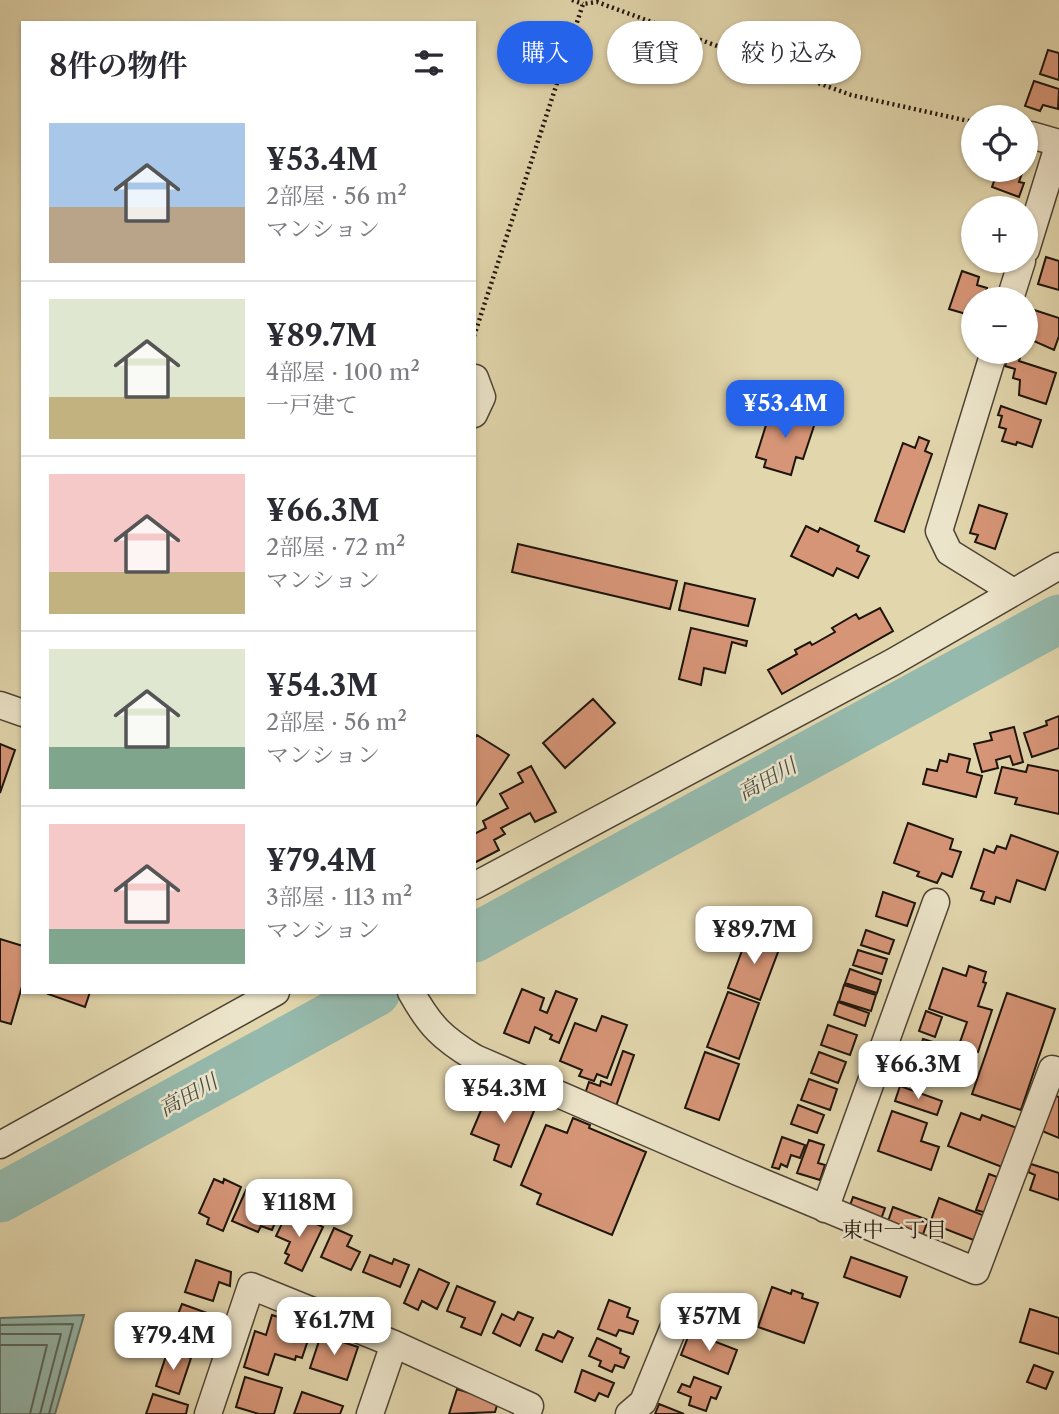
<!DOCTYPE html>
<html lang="ja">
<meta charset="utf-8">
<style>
body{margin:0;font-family:"Libre Caslon Text","Noto Serif JP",serif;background:#f2f2f3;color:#2b2b33;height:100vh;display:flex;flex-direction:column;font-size:26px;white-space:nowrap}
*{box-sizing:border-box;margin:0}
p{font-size:23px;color:#7c7c81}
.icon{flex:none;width:38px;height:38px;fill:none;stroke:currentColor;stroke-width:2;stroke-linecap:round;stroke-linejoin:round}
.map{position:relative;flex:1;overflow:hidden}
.details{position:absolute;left:21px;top:21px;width:455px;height:973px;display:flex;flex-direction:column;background:#fff;border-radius:0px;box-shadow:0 2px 5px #0004}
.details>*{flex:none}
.top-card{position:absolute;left:497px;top:21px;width:457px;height:63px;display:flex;gap:14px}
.fabs{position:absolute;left:961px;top:105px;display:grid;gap:14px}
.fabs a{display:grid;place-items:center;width:77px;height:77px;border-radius:50%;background:#fff;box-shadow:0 2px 5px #0004;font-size:35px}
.price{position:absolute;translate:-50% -60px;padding:0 16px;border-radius:14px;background:#fff;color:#222;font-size:23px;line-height:46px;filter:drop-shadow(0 2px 4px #0008)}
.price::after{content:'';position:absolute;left:50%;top:42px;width:21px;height:16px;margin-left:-10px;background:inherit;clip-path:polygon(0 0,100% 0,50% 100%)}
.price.current{background:#2563eb;color:#fff}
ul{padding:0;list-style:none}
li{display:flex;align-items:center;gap:21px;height:175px;padding:0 28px}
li+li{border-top:2px solid #e1e1e2}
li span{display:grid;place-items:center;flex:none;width:196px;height:140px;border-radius:0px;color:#555}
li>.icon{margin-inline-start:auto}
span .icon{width:84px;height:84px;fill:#fffc;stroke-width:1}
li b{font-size:30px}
h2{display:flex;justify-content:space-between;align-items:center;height:84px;padding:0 28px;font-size:30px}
.chip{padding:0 24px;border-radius:32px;background:#fff;box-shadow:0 2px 5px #0004;font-size:24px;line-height:63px}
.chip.current{background:#2563eb;color:#fff}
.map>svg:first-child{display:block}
.water{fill:#95b9ac;stroke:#65776c;stroke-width:2}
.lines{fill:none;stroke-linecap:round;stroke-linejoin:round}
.shore{stroke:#59665c;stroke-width:2}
.river{stroke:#95b9ac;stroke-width:49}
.building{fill:#d69577;stroke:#1d140b;stroke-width:2}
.minor-casing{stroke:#4e4434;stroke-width:29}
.path{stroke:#1d140b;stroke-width:4.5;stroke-dasharray:2 3.5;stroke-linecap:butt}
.minor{stroke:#ece4ca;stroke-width:26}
.labels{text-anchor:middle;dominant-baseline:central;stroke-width:5;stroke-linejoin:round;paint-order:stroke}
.water-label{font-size:21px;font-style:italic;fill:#474e43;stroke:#ece4ca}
.neighbourhood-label{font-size:21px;fill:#1d140b;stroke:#ece4ca}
</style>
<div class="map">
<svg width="1059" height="1414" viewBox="0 0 1059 1414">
<rect width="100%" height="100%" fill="#e2d6ad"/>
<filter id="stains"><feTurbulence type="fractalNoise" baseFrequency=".00286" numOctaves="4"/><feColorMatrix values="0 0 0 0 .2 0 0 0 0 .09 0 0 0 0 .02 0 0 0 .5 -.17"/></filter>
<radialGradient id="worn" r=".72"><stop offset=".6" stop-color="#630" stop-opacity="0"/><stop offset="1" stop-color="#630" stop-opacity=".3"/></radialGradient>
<!-- water -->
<path class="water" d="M84,1315l-29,99h-55v-96z"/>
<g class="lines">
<!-- shore -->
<path class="shore" d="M0,1325l73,-1 -24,90
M0,1334h61l-21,80
M0,1345h47l-17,69"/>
<!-- river -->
<path class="river" d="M474,938l585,-319
M0,1198l376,-206"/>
</g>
<!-- building -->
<path class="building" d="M1048,50l11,3v27l-19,-6z
M1034,81l25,8 -1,20 -15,-4 -3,6 -15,-5z
M998,170h25l-4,12 5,1 -5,14 -27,-10z
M1046,257l13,4v29l-21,-6z
M962,271l17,6 -2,8 10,3 -4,11h-10v14l-6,-2 -1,3 -17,-5z
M1028,308l31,10v18l-5,14 -27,-12 3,-9 -4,-1z
M1009,355l11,3 -1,3 37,12 -10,31 -27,-9 1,-15 -7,-2 2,-9 -10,-3z
M772,406l44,14 -13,39 -7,-2 -5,18 -27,-8 2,-7 -10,-3z
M1001,406l40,14 -9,27 -15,-5 -1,3 -14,-4 4,-12 -7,-2 3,-11 -4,-1z
M919,437l10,4 -4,10 7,3 -28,78 -29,-11 28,-78 12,5z
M979,505l28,9 -12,35 -20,-7 3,-7 -8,-2z
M806,526l12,6 2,-4 39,18 -2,5 12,5 -11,22 -21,-10 -4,8 -42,-20z
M518,544l159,37 -7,28 -158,-37z
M685,583l70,16 -7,27 -69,-16z
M880,608l13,23 -111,63 -14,-24 29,-16 -2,-4 15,-8 2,3 23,-13 -3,-4 24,-14 3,5z
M691,628l56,13 -1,5 -14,-4 -7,31 -21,-5 -3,17 -22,-6z
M593,699l22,24 -50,45 -22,-25z
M1059,716v32l-27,9 -8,-24 23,-8 -1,-4z
M1014,727l9,35 -10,3 -3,-9 -14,4 2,8 -16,4 -8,-28 18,-4 -2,-7z
M477,735l32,20 -35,53v-69z
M0,744l15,6 -15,43z
M949,754l21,5 -3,13 15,4 -6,21 -53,-13 4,-15 10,2 3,-11 7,2z
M1028,765l31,6v43l-44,-10 2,-6 -22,-5 7,-26 24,5z
M531,766l25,46 -21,10 -5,-9 -29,15 4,6 -11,6 5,10 -25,13v-29l12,-6 -3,-7 25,-13 -8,-14 23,-12 -5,-9z
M908,823l45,16 -3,10 11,3 -9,25 -10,-4 -5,10 -20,-7 2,-4 -25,-9z
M1011,835l47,17 -13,38 -28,-10 -7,22 -14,-5 -2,7 -13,-4 3,-8 -13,-4 13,-39 10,4 3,-7 9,3z
M883,892l32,11 -8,23 -31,-10z
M866,930l28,10 -5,14 -28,-9z
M749,932l32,12 -21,56 -32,-12z
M0,939l23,7v37l-12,41 -11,-3z
M858,950l29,9 -5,15 -29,-9z
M969,966l17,6 -3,10 3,1 -8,23 14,4 -14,42 -19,-7 8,-23 -38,-13 14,-41 23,8z
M850,969l31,11 -4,13 -32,-10z
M844,985l32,10 -5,16 -32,-10z
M522,989l22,9 -4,12 7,3 9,-22 21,8 -18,44 -9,-4 2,-4 -17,-8 -6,16 -25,-10z
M49,992h41l-5,15 -37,-13z
M728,992l31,11 -20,56 -32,-12z
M1007,993l48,16 -34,101 -49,-16z
M838,1002l31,11 -4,13 -31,-11z
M926,1011l16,6 -7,20 -16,-6z
M602,1016l25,9 -20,53 -10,-4 -3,7 -15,-5 3,-6 -22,-9 15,-38 21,8z
M828,1025l29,10 -7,20 -29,-10z
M923,1039l42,13 -8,26 -46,-14 6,-19 4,1z
M623,1051l11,4 -18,51 -31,-12 4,-12 11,4 1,-5 10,4z
M705,1052l34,12 -20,56 -34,-12z
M819,1052l27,10 -8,21 -27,-10z
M809,1079l28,10 -7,21 -29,-10z
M900,1086l42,15 -5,14 -42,-14z
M512,1091l14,6 -4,9 12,5 -23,56 -17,-7 5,-15 -28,-11 17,-40 20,8z
M1056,1096l3,1v41l-17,-7z
M798,1105l26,10 -7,18 -26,-9z
M892,1111l35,12 -6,18 18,6 -8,23 -53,-19z
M961,1113l19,7 2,-5 35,13 -15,39 -54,-21z
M573,1118l17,7 -1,3 57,24 -34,83 -75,-31 4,-10 -20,-9 25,-60 21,8z
M782,1137l23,8 -5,13 -9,-3 -4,12 -6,-3 -2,5 -7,-2z
M809,1140l15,5 -6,18 7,2 -5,15 -23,-7z
M1031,1164l28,9v27l-29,-10 5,-15 -7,-3z
M989,1174l11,4 -13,35 -11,-3z
M214,1179l9,4 1,-4 17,8 -18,44 -16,-7 2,-6 -10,-5z
M246,1190l36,16 -10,24 -11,-4 -3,6 -26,-11z
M853,1197l32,11 -5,14 -32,-11z
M939,1198l46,18 -9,25 -46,-18z
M893,1207l35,13 -7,20 -35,-13z
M288,1211l35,16 -21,44 -17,-8 4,-8 -4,-2 5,-11 -14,-6z
M334,1228l18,8 -5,10 13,6 -9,18 -30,-13z
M370,1255l22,9 2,-5 15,6 -9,22 -37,-15z
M851,1257l56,20 -7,20 -56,-20z
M196,1260l35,12 -1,14 -11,-4 -6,19 -28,-9z
M419,1269l30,14 -12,26 -15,-8 -4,9 -14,-7z
M457,1286l38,16 -14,33 -20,-8 4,-9 -18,-7z
M772,1287l19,7 1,-4 11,4 -1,4 16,5 -14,40 -46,-16z
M609,1300l21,8 -3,9 11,4 -5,13 -14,-4 -3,6 -18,-7z
M182,1304l28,10 -4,11 6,2 -6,17 -7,-2 -3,8 -28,-10z
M1030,1309l29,9v36l-39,-12z
M518,1312l15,6 -13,28 -27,-13 9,-19 12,6z
M272,1315l34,11 -2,9 5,2 -7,21 -6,-2 -1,4 -20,-6 -7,21 -24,-8 11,-36 11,4z
M558,1331l15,7 -11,24 -26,-12 7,-16 11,4z
M690,1332l47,18 -9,24 -47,-19z
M321,1335l37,12 -11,33 -37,-12z
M597,1338l24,11 -1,4 9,4 -5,11 -9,-3 -3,7 -13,-6 2,-5 -12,-5z
M168,1350l23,8 -12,36 -23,-8z
M1034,1365l19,7 -7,17 -19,-7z
M582,1370l32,13 -6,14 -9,-4 -4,8 -20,-9z
M245,1377l37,11 -8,26h-15l-23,-7z
M694,1377l27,10 -5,12 -5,-2 -5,14 -17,-6 2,-8 -13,-5 4,-8 8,3z
M457,1389l41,13 -3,10 -46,2z
M302,1392l41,14 -3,8h-46z
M153,1394l35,11 -2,9h-40z
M659,1404l25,10h-29z"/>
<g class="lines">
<defs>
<path id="minor" d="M1031,135l28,8
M1026,250l33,-107
M1010,299l12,-38
M994,352l-55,179 10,21 63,39
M474,414l8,-17 -7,-19
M0,705l23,8
M474,886l419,-224 166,-96
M411,992c19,34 31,46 64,66l263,114 238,99 76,-202 7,2
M0,1145l276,-153
M825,1209l111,-307
M208,1414l43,-128 143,58 136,62 -3,8
M370,1414l24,-70
M629,1414l14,-12 32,-78"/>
</defs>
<!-- minor casing -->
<use href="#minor" class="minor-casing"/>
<!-- path -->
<path class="path" d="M572,0l11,4
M474,336l109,-332 14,-2 254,93 122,27"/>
<!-- minor -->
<use href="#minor" class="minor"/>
</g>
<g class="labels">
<!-- water labels -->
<g class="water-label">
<text transform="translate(767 779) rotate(-29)">高田川</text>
<text transform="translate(188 1095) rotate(-29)">高田川</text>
</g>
<!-- neighbourhood labels -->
<g class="neighbourhood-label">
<text x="894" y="1229">東中一丁目</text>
</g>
</g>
<rect width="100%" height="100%" filter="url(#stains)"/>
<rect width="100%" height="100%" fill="url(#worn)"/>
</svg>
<div class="fabs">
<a><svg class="icon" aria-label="locate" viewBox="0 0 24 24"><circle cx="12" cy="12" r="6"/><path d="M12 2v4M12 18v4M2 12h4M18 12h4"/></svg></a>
<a>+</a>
<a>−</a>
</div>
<b class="price current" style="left:785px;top:440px">¥53.4M</b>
<b class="price" style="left:754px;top:966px">¥89.7M</b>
<b class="price" style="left:918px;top:1101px">¥66.3M</b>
<b class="price" style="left:504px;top:1125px">¥54.3M</b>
<b class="price" style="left:299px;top:1239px">¥118M</b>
<b class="price" style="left:709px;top:1353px">¥57M</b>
<b class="price" style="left:334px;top:1357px">¥61.7M</b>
<b class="price" style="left:173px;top:1372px">¥79.4M</b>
<div class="top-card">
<a class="chip current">購入</a>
<a class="chip">賃貸</a>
<a class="chip">絞り込み</a>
</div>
<section class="details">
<h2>8件の物件<svg class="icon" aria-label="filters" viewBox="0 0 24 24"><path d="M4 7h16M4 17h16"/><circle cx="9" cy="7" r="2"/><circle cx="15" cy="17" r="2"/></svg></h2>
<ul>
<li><span style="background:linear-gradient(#a9c7e8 60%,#b9a48a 0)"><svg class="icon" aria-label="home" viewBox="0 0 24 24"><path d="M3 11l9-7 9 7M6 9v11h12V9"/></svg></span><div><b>¥53.4M</b><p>2部屋 · 56 m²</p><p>マンション</p></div></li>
<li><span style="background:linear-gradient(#dfe7d0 70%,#c2b280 0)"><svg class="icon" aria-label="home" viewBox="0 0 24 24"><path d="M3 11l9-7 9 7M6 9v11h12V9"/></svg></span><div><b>¥89.7M</b><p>4部屋 · 100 m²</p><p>一戸建て</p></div></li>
<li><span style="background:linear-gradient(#f6c9c9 70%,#c2b280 0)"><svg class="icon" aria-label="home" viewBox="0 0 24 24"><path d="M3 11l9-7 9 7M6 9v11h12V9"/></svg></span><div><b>¥66.3M</b><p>2部屋 · 72 m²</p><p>マンション</p></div></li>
<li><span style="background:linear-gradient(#dfe7d0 70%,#7fa58c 0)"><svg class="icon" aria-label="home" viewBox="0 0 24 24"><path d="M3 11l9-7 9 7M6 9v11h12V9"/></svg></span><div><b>¥54.3M</b><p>2部屋 · 56 m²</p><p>マンション</p></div></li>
<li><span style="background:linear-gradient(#f6c9c9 75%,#7fa58c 0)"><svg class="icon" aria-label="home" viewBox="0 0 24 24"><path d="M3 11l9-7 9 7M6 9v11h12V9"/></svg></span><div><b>¥79.4M</b><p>3部屋 · 113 m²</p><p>マンション</p></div></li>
</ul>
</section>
</div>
